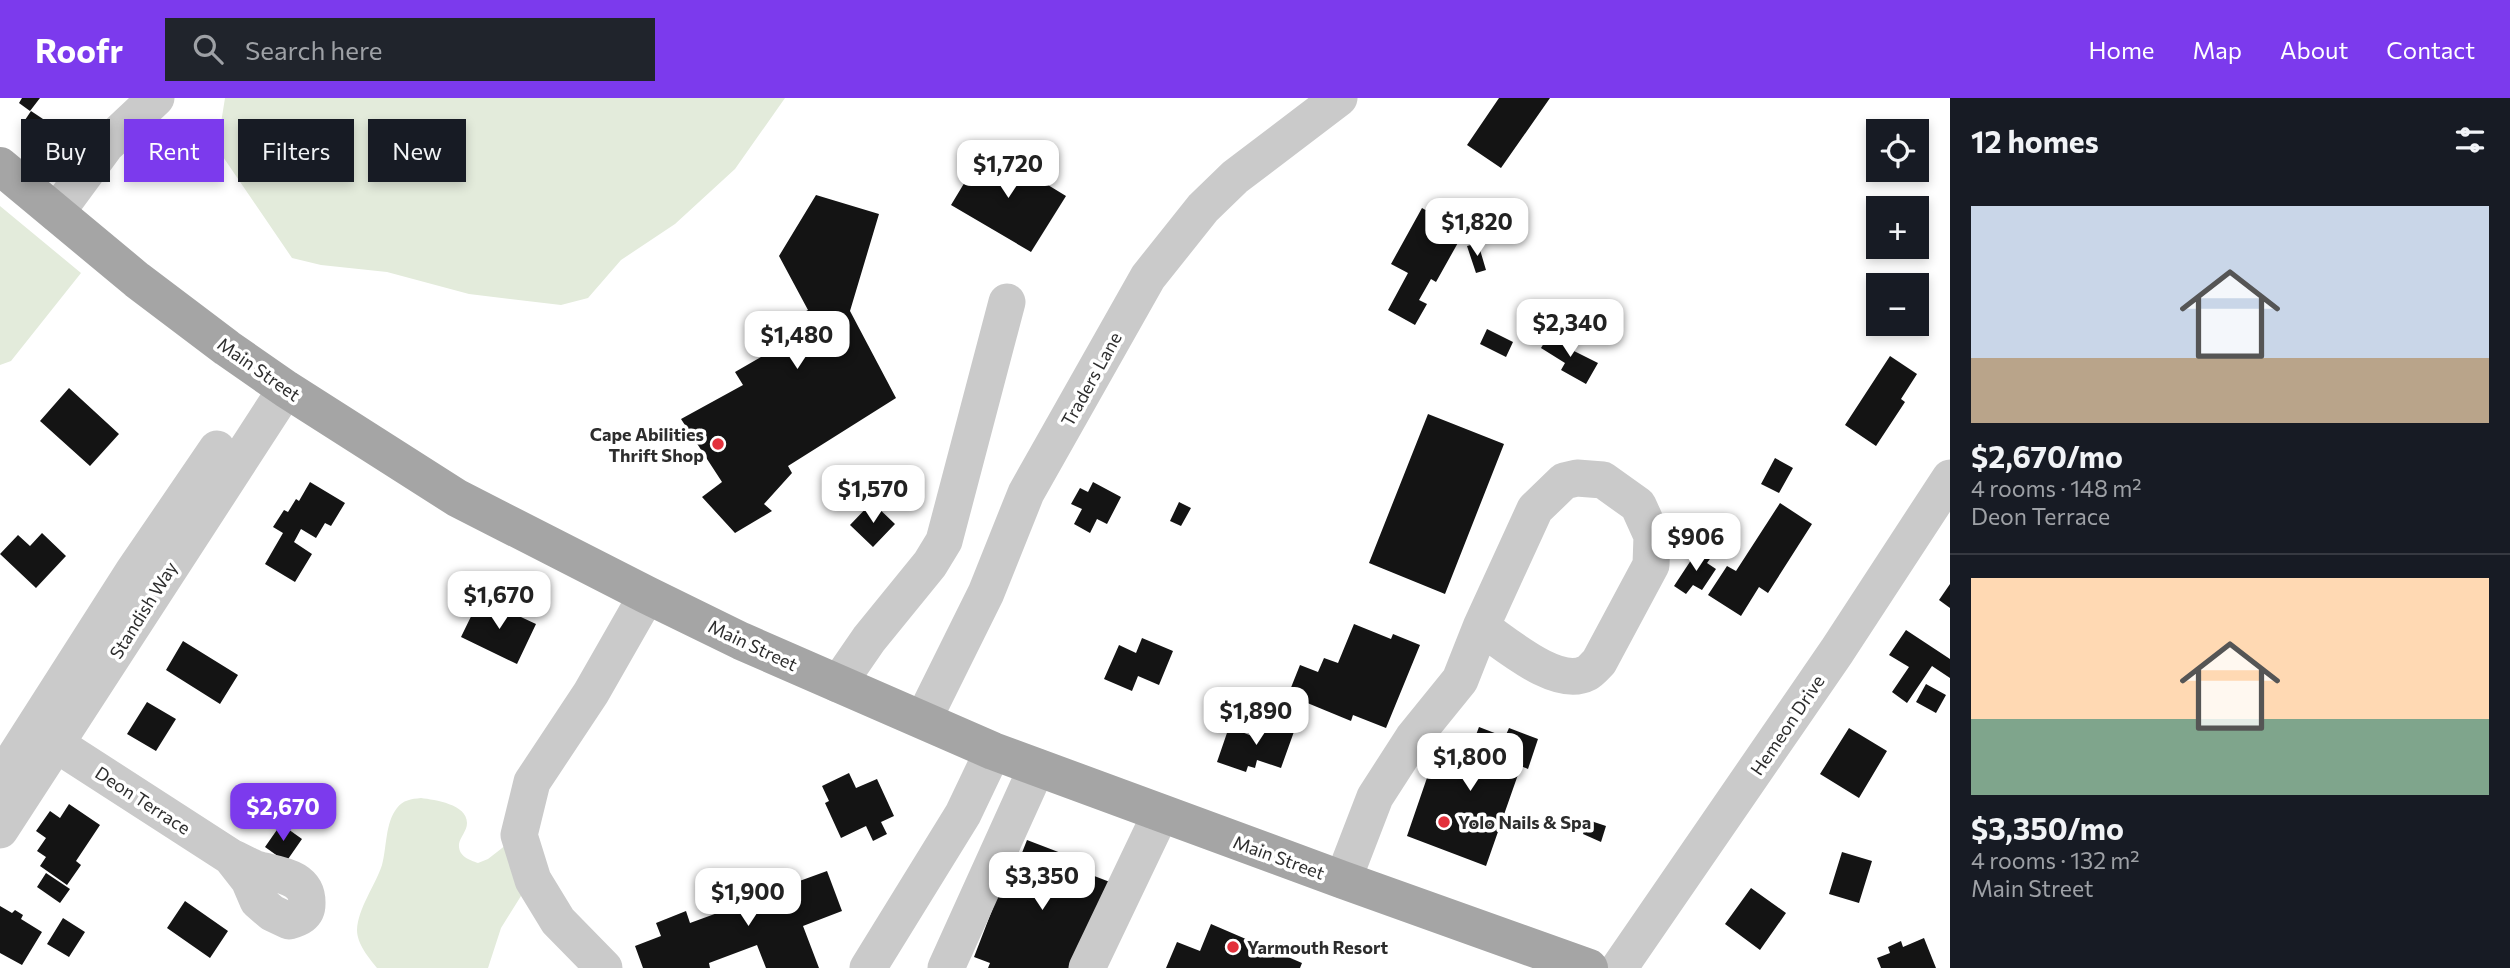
<!DOCTYPE html>
<meta charset="utf-8">
<style>
body{margin:0;font-family:Commissioner,sans-serif;background:#20242c;color:#f1f3f6;height:100vh;display:flex;flex-direction:column;font-size:26px;white-space:nowrap}
*{box-sizing:border-box;margin:0}
p{font-size:23px;color:#9ea1a6}
.icon{flex:none;width:38px;height:38px;fill:none;stroke:currentColor;stroke-width:2;stroke-linecap:round;stroke-linejoin:round}
.map{position:relative;flex:1;overflow:hidden}
.side{display:flex;flex-direction:column;background:#171b24;width:560px}
.side>*{flex:none}
.guide{position:absolute;left:21px;top:21px;width:665px;height:63px;display:flex;gap:14px}
.controls{position:absolute;left:1866px;top:21px;display:grid;gap:14px}
.controls a{display:grid;place-items:center;width:63px;height:63px;border-radius:0px;background:#171b24;box-shadow:0 4px 10px #0003;font-size:35px}
.price{position:absolute;translate:-50% -60px;padding:0 16px;border-radius:14px;background:#fff;color:#222;font-size:23px;line-height:46px;filter:drop-shadow(0 2px 4px #0008)}
.price::after{content:'';position:absolute;left:50%;top:42px;width:21px;height:16px;margin-left:-10px;background:inherit;clip-path:polygon(0 0,100% 0,50% 100%)}
.price.current{background:#7c3aed;color:#fff}
ul{padding:0;list-style:none}
li{display:grid;align-content:center;gap:14px;height:371px;padding:0 21px}
li+li{border-top:2px solid #363941}
li span{display:grid;place-items:center;height:217px;border-radius:0px;color:#555}
li>.icon{margin-inline-start:auto}
span .icon{width:126px;height:126px;fill:#fffc;stroke-width:1}
li b{font-size:30px}
h2{display:flex;justify-content:space-between;align-items:center;height:84px;padding:0 21px;font-size:30px}
.tag{padding:0 24px;border-radius:0px;background:#171b24;box-shadow:0 4px 10px #0003;font-size:24px;line-height:63px}
.tag.current{background:#7c3aed;color:#fff}
header{display:flex;align-items:center;gap:42px;box-sizing:border-box;height:98px;padding:0 35px;background:#7c3aed;color:#fff}
header strong{font-size:33px}
nav{display:flex;gap:38px;margin-inline-start:auto;font-size:24px}
.search{width:490px;height:63px;background:#20242c;display:flex;align-items:center;gap:18px;box-sizing:border-box;padding:0 24px;border-radius:0px;color:#9ea1a6;font-size:26px}
main{display:flex;flex:1;min-height:0}
.map>svg:first-child{display:block}
.green{fill:#e3ebdb}
.building{fill:#141414}
.lines{fill:none;stroke-linecap:round;stroke-linejoin:round}
.minor{stroke:#cacaca;stroke-width:37}
.major{stroke:#a5a5a5;stroke-width:38}
.poi-dot{fill:#e3313c;stroke:#fff;stroke-width:2.5}
.labels{text-anchor:middle;dominant-baseline:central;stroke-width:7;stroke-linejoin:round;paint-order:stroke}
.street-label{font-size:18px;fill:#2d2d2d;stroke:#fff}
.poi-label{font-size:18px;font-weight:bold;fill:#2d2d2d;stroke:#fff;text-anchor:start}
</style>
<header>
<strong>Roofr</strong>
<div class="search"><svg class="icon" aria-label="search" viewBox="0 0 24 24"><circle cx="10" cy="10" r="6"/><path d="M15 15l6 6"/></svg>Search here</div>
<nav><a>Home</a><a>Map</a><a>About</a><a>Contact</a></nav>
</header>
<main>
<div class="map">
<svg width="1950" height="870" viewBox="0 0 1950 870">
<rect width="100%" height="100%" fill="#fff"/>
<!-- green -->
<path class="green" d="M225,0h560l-50,71 -60,55 -54,36 -33,38 -27,7 -92,-11 -82,-22 -66,-7 -29,-7 -75,-110z
M0,108l81,67 -70,88 -11,4z
M421,700c14,2 46,6 46,25 0,8 -7,14 -8,21 -1,12 10,16 19,19l10,-4 18,-14 20,43 -25,40 -13,40h-111c-8,-10 -20,-24 -20,-38 1,-22 18,-44 25,-65 5,-18 3,-42 15,-57 6,-8 14,-9 24,-10z"/>
<!-- building -->
<path class="building" d="M22,0h18l-10,13 -11,-8z
M1499,0h51l-49,70 -34,-23z
M31,13l12,8 -8,12 -12,-8z
M986,49l80,49 -35,56 -80,-47z
M816,97l63,19 -29,97 46,87 -108,68 4,7 -28,31 8,7 -37,22 -33,-36 20,-15 -41,-63 62,-34 -8,-13 40,-23 -9,-16 42,-23 -29,-54z
M1422,110l42,24 -28,50 -5,-3 -12,21 8,4 -12,21 -27,-15 20,-37 -17,-9z
M1478,145l8,27 -10,3 -9,-27z
M1487,231l26,13 -7,15 -26,-13z
M1550,235l23,15 -1,2 26,13 -12,21 -25,-14 4,-7 -24,-15z
M1890,258l27,18 -16,25 4,3 -29,44 -31,-21z
M69,290l50,46 -29,32 -50,-45z
M1428,316l76,30 -59,150 -76,-31z
M1775,360l18,10 -14,25 -18,-9z
M310,384l35,21 -14,23 -6,-3 -9,15 -15,-9 -7,13 18,12 -17,28 -30,-18 18,-31 -10,-6 11,-17 4,2 8,-13 3,2z
M1093,384l28,15 -14,27 -10,-5 -7,14 -16,-9 8,-15 -11,-5 9,-16 8,4z
M872,404l23,22 -22,23 -23,-22z
M1179,404l12,6 -10,18 -11,-5z
M1780,405l32,21 -44,69 -9,-6 -18,29 -33,-21 19,-29 9,5z
M42,435l24,23 -30,32 -36,-34 18,-19 12,11z
M1699,450l13,8 -5,7 9,6 -14,21 -9,-5 -7,9 -12,-8z
M1950,486v24l-11,-8z
M480,500l56,26 -19,40 -56,-27z
M1354,526l37,15 2,-5 27,11 -34,83 -33,-13 -2,6 -63,-26 12,-30 18,7 6,-14 14,5z
M1906,532l44,29v19l-18,-12 -25,37 -15,-11 17,-25 -20,-12z
M1142,540l31,13 -14,34 -21,-9 -6,15 -28,-12 15,-34 17,8z
M183,543l55,34 -18,29 -54,-34z
M1926,586l20,11 -10,18 -20,-11z
M1256,596l23,7 -3,11 -23,-7z
M147,604l29,17 -20,32 -29,-17z
M1280,623l16,5 -15,42 -24,-8 -2,8 -7,-2 -2,6 -29,-10 12,-35 23,9 4,-11 20,7z
M1479,629l26,10 4,-9 29,11 -10,30 -7,-3 -35,100 -79,-30 34,-99 30,11z
M1849,630l38,23 -28,47 -39,-24z
M849,675l7,15 21,-9 17,37 -13,6 6,12 -14,7 -7,-15 -25,12 -16,-35 4,-2 -7,-15z
M69,706l31,21 -24,36 5,4 -14,20 -27,-19 6,-9 -9,-6 9,-13 -10,-7 14,-20 10,7z
M1588,722l18,6 -5,16 -18,-8z
M281,726l21,15 -16,23 -21,-15z
M1027,742l47,18 -3,9 44,17 -44,84h-83l2,-5 -16,-6 37,-96 7,2z
M1842,754l30,9 -13,42 -30,-9z
M827,773l15,40 -39,15 16,42h-53l-9,-23 -48,18 1,5h-67l-8,-22 26,-10 -5,-13 30,-12 4,12 52,-19 -5,-14 41,-16 5,13z
M46,775l24,16 -10,14 -23,-16z
M1751,790l35,25 -26,37 -35,-26z
M185,803l43,30 -18,27 -43,-30z
M0,808l12,7 3,-3 8,5 -2,4 21,13 -20,33 -22,-12z
M63,820l22,14 -16,25 -22,-13z
M1211,826l91,39 -2,5h-134l11,-26 23,9z
M1924,840l12,30h-55l-4,-10 13,-5 -2,-6 13,-6 2,6z"/>
<g class="lines">
<!-- minor -->
<path class="minor" d="M56,115l50,-68 50,-47
M838,586l31,-45 61,-75 14,-23 63,-239
M923,622l63,-127 40,-100 122,-216 55,-69 32,-31 104,-79
M56,646l175,113 18,23 9,21 14,12 17,8c10,-3 18,-6 18,-17 1,-29 -31,-29 -51,-35 -8,-3 -17,-9 -25,-12
M0,682l133,-208 84,-123
M0,732l286,-441
M1343,782l32,-83 38,-59 47,-58 21,-53 54,-118 29,-28 13,-3 26,2 35,25 14,31 -1,29 -52,97c-3,3 -8,9 -12,11 -30,16 -82,-30 -106,-46
M604,870l-46,-47 -25,-41 -14,-45 13,-53 59,-89 56,-98
M868,870l95,-154 30,-63
M946,870l91,-201
M1087,870l74,-155
M1619,870l218,-317 113,-173"/>
<!-- major -->
<path class="major" d="M0,68l137,114 90,68 59,41 171,109 190,97 94,46 252,110 350,129 246,88"/>
</g>
<!-- markers -->
<g class="poi-dot">
<circle cx="718" cy="346" r="7"/>
<circle cx="1444" cy="724" r="7"/>
<circle cx="1233" cy="849" r="7"/>
</g>
<g class="labels">
<!-- street labels -->
<g class="street-label">
<text transform="translate(259 271) rotate(35)">Main Street</text>
<text transform="translate(1091 281) rotate(-61)">Traders Lane</text>
<text transform="translate(143 512) rotate(-58)">Standish Way</text>
<text transform="translate(753 547) rotate(25)">Main Street</text>
<text transform="translate(1787 627) rotate(-56)">Hemeon Drive</text>
<text transform="translate(143 702) rotate(33)">Deon Terrace</text>
<text transform="translate(1279 759) rotate(20)">Main Street</text>
</g>
<!-- poi labels -->
<g class="poi-label">
<text x="704" y="336" text-anchor="end">Cape Abilities<tspan x="704" dy="21">Thrift Shop</tspan></text>
<text x="1458" y="724">Yolo Nails &amp; Spa</text>
<text x="1247" y="849">Yarmouth Resort</text>
</g>
</g>
</svg>
<div class="controls">
<a><svg class="icon" aria-label="locate" viewBox="0 0 24 24"><circle cx="12" cy="12" r="6"/><path d="M12 2v4M12 18v4M2 12h4M18 12h4"/></svg></a>
<a>+</a>
<a>−</a>
</div>
<b class="price" style="left:1008px;top:102px">$1,720</b>
<b class="price" style="left:1477px;top:160px">$1,820</b>
<b class="price" style="left:1570px;top:261px">$2,340</b>
<b class="price" style="left:797px;top:273px">$1,480</b>
<b class="price" style="left:873px;top:427px">$1,570</b>
<b class="price" style="left:1696px;top:475px">$906</b>
<b class="price" style="left:499px;top:533px">$1,670</b>
<b class="price" style="left:1256px;top:649px">$1,890</b>
<b class="price" style="left:1470px;top:695px">$1,800</b>
<b class="price current" style="left:283px;top:745px">$2,670</b>
<b class="price" style="left:1042px;top:814px">$3,350</b>
<b class="price" style="left:748px;top:830px">$1,900</b>
<div class="guide">
<a class="tag">Buy</a>
<a class="tag current">Rent</a>
<a class="tag">Filters</a>
<a class="tag">New</a>
</div>
</div>
<section class="side">
<h2>12 homes<svg class="icon" aria-label="filters" viewBox="0 0 24 24"><path d="M4 7h16M4 17h16"/><circle cx="9" cy="7" r="2"/><circle cx="15" cy="17" r="2"/></svg></h2>
<ul>
<li><span style="background:linear-gradient(#c9d6e8 70%,#b9a48a 0)"><svg class="icon" aria-label="home" viewBox="0 0 24 24"><path d="M3 11l9-7 9 7M6 9v11h12V9"/></svg></span><div><b>$2,670/mo</b><p>4 rooms · 148 m²</p><p>Deon Terrace</p></div></li>
<li><span style="background:linear-gradient(#ffd9b3 65%,#7fa58c 0)"><svg class="icon" aria-label="home" viewBox="0 0 24 24"><path d="M3 11l9-7 9 7M6 9v11h12V9"/></svg></span><div><b>$3,350/mo</b><p>4 rooms · 132 m²</p><p>Main Street</p></div></li>
</ul>
</section>
</main>
